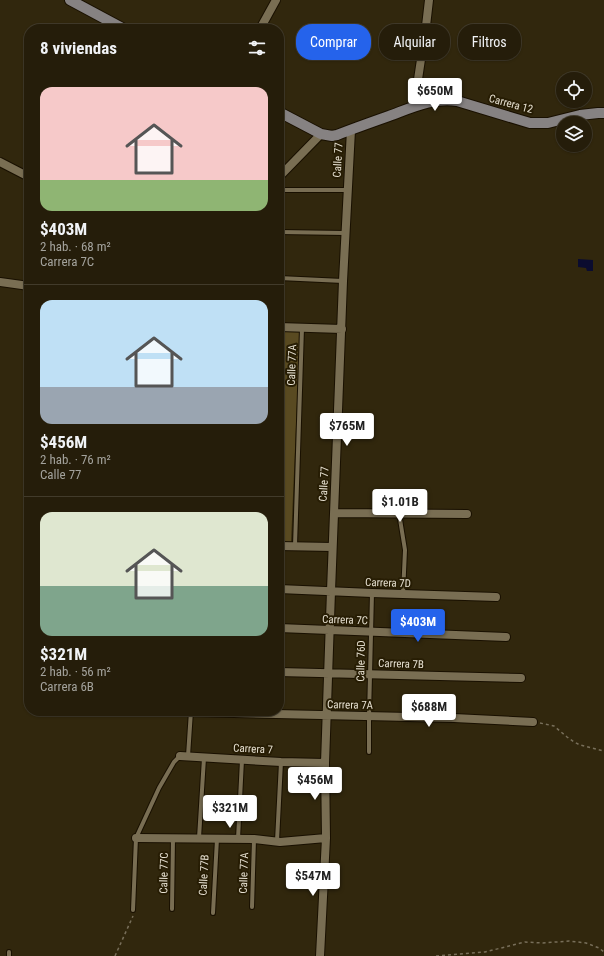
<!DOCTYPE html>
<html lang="es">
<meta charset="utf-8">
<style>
body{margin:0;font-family:"Roboto Condensed",sans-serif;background:#312a18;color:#f1f3f6;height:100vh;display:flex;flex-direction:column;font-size:15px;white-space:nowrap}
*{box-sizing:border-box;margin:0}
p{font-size:13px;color:#a3a29c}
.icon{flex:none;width:22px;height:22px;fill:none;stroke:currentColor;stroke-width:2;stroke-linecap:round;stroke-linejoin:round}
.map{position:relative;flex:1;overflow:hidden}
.side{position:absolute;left:24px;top:24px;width:260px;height:692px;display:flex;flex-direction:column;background:#251d0a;border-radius:16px;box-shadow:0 1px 3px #0004,0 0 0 1px #423b2b}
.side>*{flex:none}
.top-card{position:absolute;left:296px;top:24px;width:248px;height:36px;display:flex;gap:8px}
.fabs{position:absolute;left:556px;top:72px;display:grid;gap:8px}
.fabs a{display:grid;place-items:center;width:36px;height:36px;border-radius:50%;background:#251d0a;box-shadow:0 1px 3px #0004,0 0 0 1px #423b2b;font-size:20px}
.price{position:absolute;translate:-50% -34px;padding:0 9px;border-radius:4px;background:#fff;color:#222;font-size:13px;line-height:26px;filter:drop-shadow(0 1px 2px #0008)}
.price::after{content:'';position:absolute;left:50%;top:24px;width:12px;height:9px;margin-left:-6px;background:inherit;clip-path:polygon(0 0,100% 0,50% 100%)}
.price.active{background:#2563eb;color:#fff}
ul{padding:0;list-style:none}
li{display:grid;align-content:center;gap:8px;height:212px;padding:0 16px}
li+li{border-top:1px solid #423b2b}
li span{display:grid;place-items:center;height:124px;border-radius:12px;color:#555}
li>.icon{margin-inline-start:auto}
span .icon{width:72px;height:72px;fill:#fffc;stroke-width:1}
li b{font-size:17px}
h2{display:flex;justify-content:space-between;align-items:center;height:48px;padding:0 16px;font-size:17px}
.tag{padding:0 14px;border-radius:16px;background:#251d0a;box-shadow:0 1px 3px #0004,0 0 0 1px #423b2b;font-size:14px;line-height:36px}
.tag.active{background:#2563eb;color:#fff}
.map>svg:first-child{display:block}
.green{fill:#594a21}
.water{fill:#0b0c2f}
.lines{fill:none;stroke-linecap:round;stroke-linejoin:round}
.service-casing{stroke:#191000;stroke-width:6}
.minor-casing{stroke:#191000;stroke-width:10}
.secondary-casing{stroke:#191000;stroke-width:12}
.path{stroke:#786f5a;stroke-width:1.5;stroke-dasharray:3 3;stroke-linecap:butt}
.service{stroke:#796e53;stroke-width:4}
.minor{stroke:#796e53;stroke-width:8}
.secondary{stroke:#868282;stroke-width:10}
.labels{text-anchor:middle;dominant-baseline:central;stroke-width:4;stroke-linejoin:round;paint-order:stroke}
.street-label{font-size:11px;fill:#e7e1d2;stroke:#271d04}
</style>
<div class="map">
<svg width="604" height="956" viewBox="0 0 604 956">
<rect width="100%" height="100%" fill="#31270d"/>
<!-- green -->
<path class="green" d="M279,331h21l-9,212h-12z"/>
<!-- water -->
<path class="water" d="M578,259l15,1v11h-6l-1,-3 -8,-1z"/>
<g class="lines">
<defs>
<path id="service" d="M279,190h69
M279,232l66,1
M279,278l64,3
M399,513l6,37 -2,44
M295,546l7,-218
M369,752v-36l3,-123
M188,756l3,-45
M199,838l5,-80
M238,839l4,-79
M277,841l4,-79
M252,907l2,-68
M172,909l1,-71
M133,910l3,-72 23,-50 15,-26 6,-6
M213,913l4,-74
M9,956v-4"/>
<path id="minor" d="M260,29l16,-29
M417,106v-20l9,-60 3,-26
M0,162l29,15
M279,177l42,-43
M0,282l29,4
M279,327l63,2
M334,513l133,1
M279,546l53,1
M279,589l93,4 124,4
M279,628l227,9
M279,672l242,6
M191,712l263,6 79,4
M180,756l101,6 44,1
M136,838l118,1 26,3 46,-4
M320,956l6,-118 -1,-75 6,-172 12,-310 8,-151"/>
<path id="secondary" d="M70,0l54,29
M279,112l42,22 11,2 5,-1c18,-7 35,-13 52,-19 22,-8 45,-19 68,-15l73,22h18l32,-8 18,-2h6"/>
</defs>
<!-- service casing -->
<use href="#service" class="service-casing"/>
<!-- minor casing -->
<use href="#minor" class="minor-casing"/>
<!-- secondary casing -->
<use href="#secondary" class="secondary-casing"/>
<!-- path -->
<path class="path" d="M540,723l14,3 13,11 7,5 6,3 24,6
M115,956l18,-40
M436,956l49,-4 40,-10 18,1 26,-2 17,2 13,5 5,4"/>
<!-- service -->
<use href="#service" class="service"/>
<!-- minor -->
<use href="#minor" class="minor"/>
<!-- secondary -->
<use href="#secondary" class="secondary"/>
</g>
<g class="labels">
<!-- street labels -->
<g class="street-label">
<text transform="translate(511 104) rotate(15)">Carrera 12</text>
<text transform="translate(338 160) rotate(-87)">Calle 77</text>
<text transform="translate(292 365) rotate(-88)">Calle 77A</text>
<text transform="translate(324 484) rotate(-87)">Calle 77</text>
<text transform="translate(388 583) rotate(2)">Carrera 7D</text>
<text transform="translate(345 620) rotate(2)">Carrera 7C</text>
<text transform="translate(361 661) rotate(-89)">Calle 76D</text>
<text transform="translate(401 664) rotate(2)">Carrera 7B</text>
<text transform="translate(350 705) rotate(1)">Carrera 7A</text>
<text transform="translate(253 749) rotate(3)">Carrera 7</text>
<text transform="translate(164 873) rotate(-89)">Calle 77C</text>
<text transform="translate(244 873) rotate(-88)">Calle 77A</text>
<text transform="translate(204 875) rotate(-87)">Calle 77B</text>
</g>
</g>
</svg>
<div class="fabs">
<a><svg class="icon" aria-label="locate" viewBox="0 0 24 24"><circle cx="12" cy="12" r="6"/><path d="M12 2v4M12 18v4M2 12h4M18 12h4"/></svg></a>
<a><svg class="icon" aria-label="layers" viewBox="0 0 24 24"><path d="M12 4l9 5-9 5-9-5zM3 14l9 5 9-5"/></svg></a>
</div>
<b class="price" style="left:435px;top:112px">$650M</b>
<b class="price" style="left:347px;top:447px">$765M</b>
<b class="price" style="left:400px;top:523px">$1.01B</b>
<b class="price active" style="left:418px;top:643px">$403M</b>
<b class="price" style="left:429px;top:728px">$688M</b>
<b class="price" style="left:315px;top:801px">$456M</b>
<b class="price" style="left:230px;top:829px">$321M</b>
<b class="price" style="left:313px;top:897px">$547M</b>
<div class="top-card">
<a class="tag active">Comprar</a>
<a class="tag">Alquilar</a>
<a class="tag">Filtros</a>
</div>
<section class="side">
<h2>8 viviendas<svg class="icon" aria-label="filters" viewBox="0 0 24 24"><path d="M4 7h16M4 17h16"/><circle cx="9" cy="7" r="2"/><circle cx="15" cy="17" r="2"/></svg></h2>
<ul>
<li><span style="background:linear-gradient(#f6c9c9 75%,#8fb573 0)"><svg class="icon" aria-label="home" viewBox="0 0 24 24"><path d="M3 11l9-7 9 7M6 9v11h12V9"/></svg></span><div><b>$403M</b><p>2 hab. · 68 m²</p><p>Carrera 7C</p></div></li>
<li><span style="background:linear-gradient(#bfe0f5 70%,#9aa5b1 0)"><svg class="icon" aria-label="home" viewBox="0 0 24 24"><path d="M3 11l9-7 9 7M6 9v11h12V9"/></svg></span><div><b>$456M</b><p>2 hab. · 76 m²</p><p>Calle 77</p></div></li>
<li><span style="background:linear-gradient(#dfe7d0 60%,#7fa58c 0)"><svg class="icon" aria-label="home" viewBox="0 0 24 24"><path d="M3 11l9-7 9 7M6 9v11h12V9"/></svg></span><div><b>$321M</b><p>2 hab. · 56 m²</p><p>Carrera 6B</p></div></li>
</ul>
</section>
</div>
